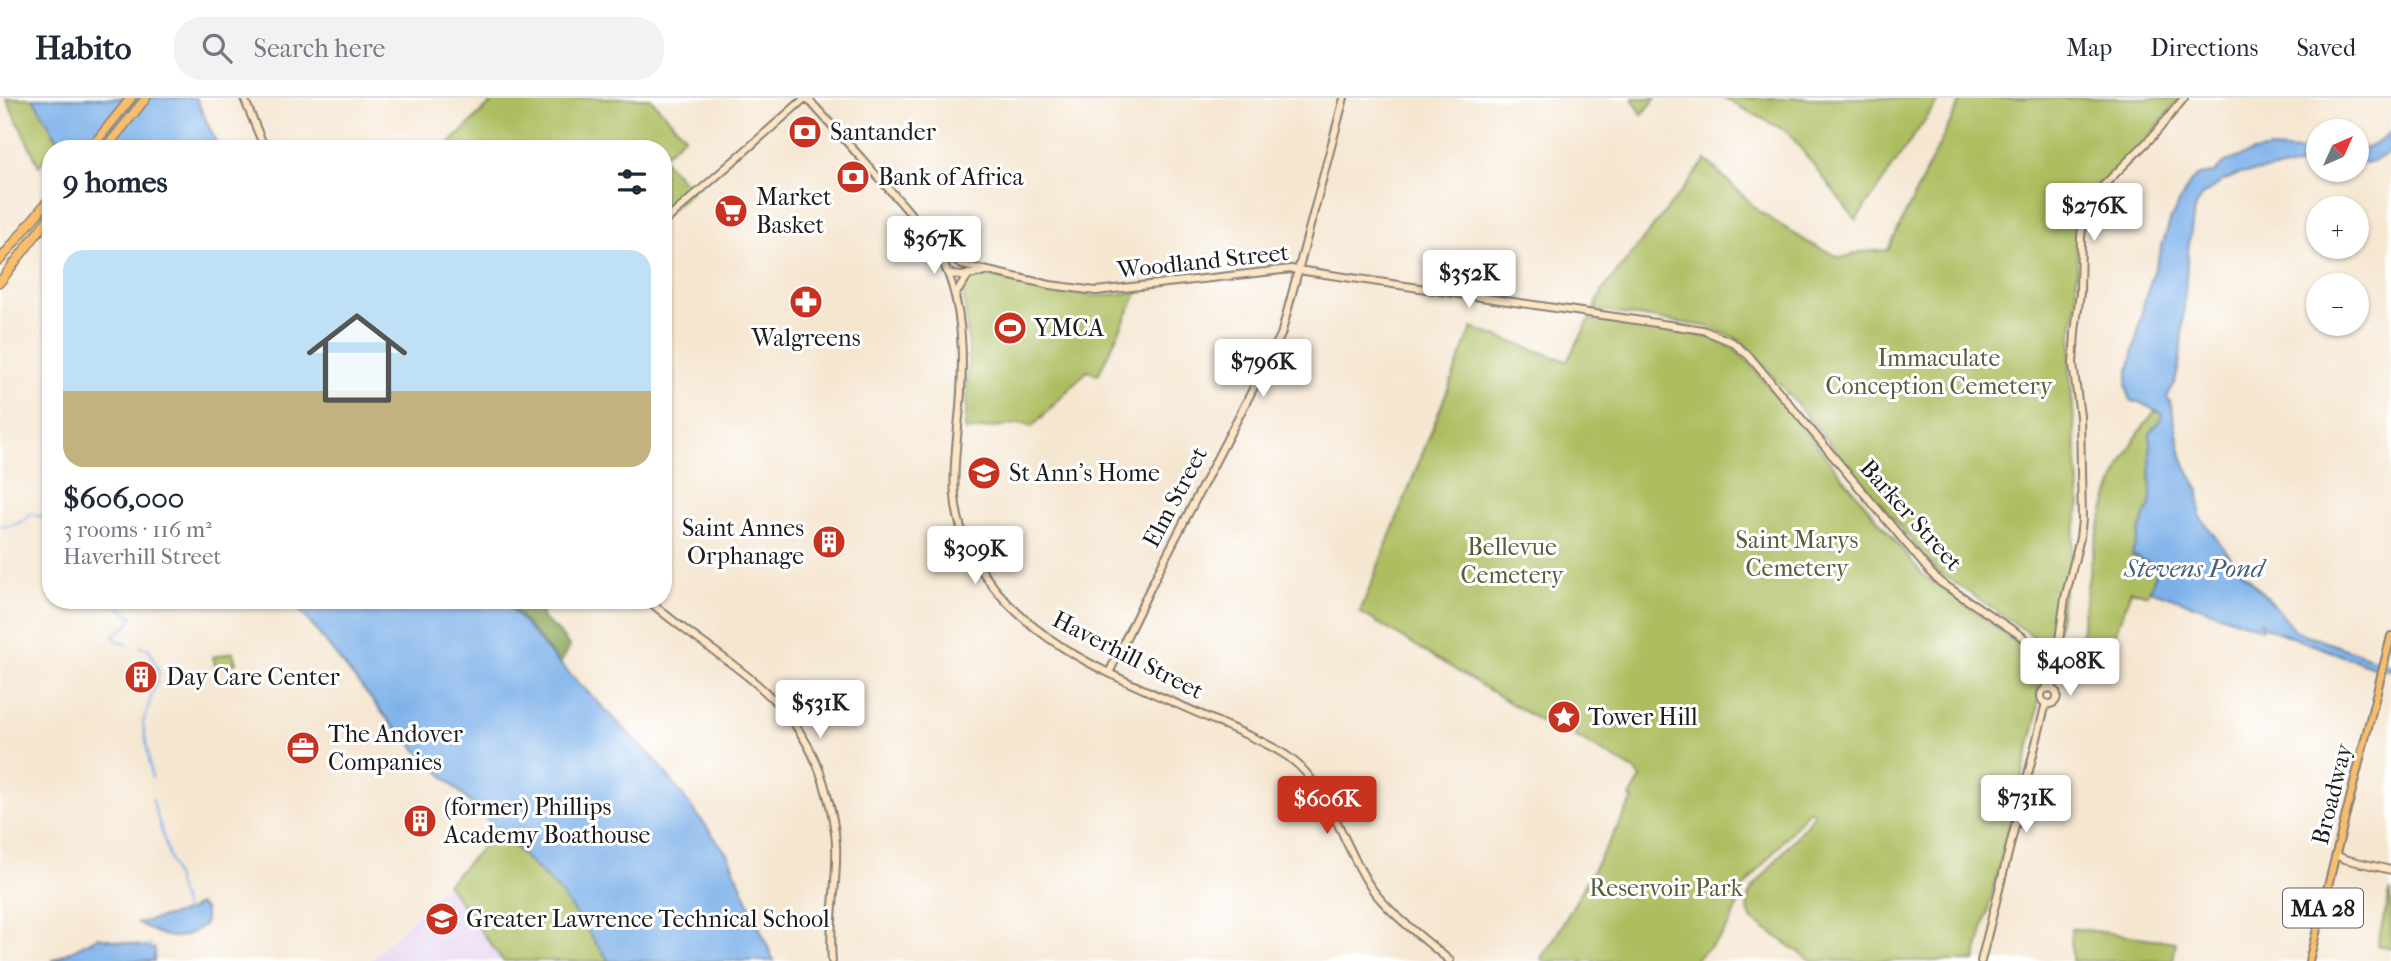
<!DOCTYPE html>
<meta charset="utf-8">
<style>
body{margin:0;font-family:"IM FELL French Canon",serif;background:#f2f2f3;color:#1f2937;height:100vh;display:flex;flex-direction:column;font-size:26px;white-space:nowrap}
*{box-sizing:border-box;margin:0}
p{font-size:23px;color:#747a83}
.icon{flex:none;width:38px;height:38px;fill:none;stroke:currentColor;stroke-width:2;stroke-linecap:round;stroke-linejoin:round}
.map{position:relative;flex:1;overflow:hidden}
.details{position:absolute;left:42px;top:42px;width:630px;height:469px;display:flex;flex-direction:column;background:#fff;border-radius:28px;box-shadow:0 2px 5px #0004}
.details>*{flex:none}
.needle{width:46px;rotate:45deg}
.tools{position:absolute;left:2306px;top:21px;display:grid;gap:14px}
.tools a{display:grid;place-items:center;width:63px;height:63px;border-radius:50%;background:#fff;box-shadow:0 2px 5px #0004;font-size:35px}
.price{position:absolute;translate:-50% -60px;padding:0 16px;border-radius:7px;background:#fff;color:#222;font-size:23px;line-height:46px;filter:drop-shadow(0 2px 4px #0008)}
.price::after{content:'';position:absolute;left:50%;top:42px;width:21px;height:16px;margin-left:-10px;background:inherit;clip-path:polygon(0 0,100% 0,50% 100%)}
.price.active{background:#c8321e;color:#fff}
ul{padding:0;list-style:none}
li{display:grid;align-content:center;gap:14px;height:371px;padding:0 21px}
li span{display:grid;place-items:center;height:217px;border-radius:21px;color:#555}
li>.icon{margin-inline-start:auto}
span .icon{width:126px;height:126px;fill:#fffc;stroke-width:1}
li b{font-size:30px}
h2{display:flex;justify-content:space-between;align-items:center;height:84px;padding:0 21px;font-size:30px}
header{display:flex;align-items:center;gap:42px;box-sizing:border-box;height:98px;padding:0 35px;background:#fff;border-bottom:2px solid #e0e1e3}
header strong{font-size:33px}
nav{display:flex;gap:38px;margin-inline-start:auto;font-size:24px}
.search{width:490px;height:63px;background:#f2f2f3;display:flex;align-items:center;gap:18px;box-sizing:border-box;padding:0 24px;border-radius:28px;color:#747a83;font-size:26px}
.map>svg:first-child{display:block}
.built{fill:#e5d3f0}
.green{fill:#adbe61;stroke:#646d3e;stroke-width:2}
.forest{fill:#8aa557;stroke:#53603a;stroke-width:2}
.water{fill:#7cb0e9;stroke:#4c6682;stroke-width:2}
.lines{fill:none;stroke-linecap:round;stroke-linejoin:round}
.stream{stroke:#7cb0e9;stroke-width:2}
.secondary-casing{stroke:#888176;stroke-width:10}
.primary-casing{stroke:#888176;stroke-width:10}
.highway-casing{stroke:#888176;stroke-width:11}
.secondary{stroke:#fde5c5;stroke-width:6}
.primary{stroke:#f9be6d;stroke-width:6}
.highway{stroke:#f9be6d;stroke-width:8}
.labels{text-anchor:middle;dominant-baseline:central;stroke-width:6;stroke-linejoin:round;paint-order:stroke}
.shield{fill:#fff;stroke:#606060;stroke-width:2}
.shield-label{font-size:23px;font-weight:bold;fill:#1c1c1c}
.poi-label{font-size:24px;fill:#1c1c1c;stroke:#fff;text-anchor:start}
.street-label{font-size:24px;fill:#1c1c1c;stroke:#fff}
.park-label{font-size:24px;fill:#565d38;stroke:#fff}
.water-label{font-size:26px;font-style:italic;fill:#475f78;stroke:#fff}
</style>
<header>
<strong>Habito</strong>
<div class="search"><svg class="icon" aria-label="search" viewBox="0 0 24 24"><circle cx="10" cy="10" r="6"/><path d="M15 15l6 6"/></svg>Search here</div>
<nav><a>Map</a><a>Directions</a><a>Saved</a></nav>
</header>
<div class="map">
<svg width="2391" height="863" viewBox="0 0 2391 863">
<rect width="100%" height="100%" fill="#fff"/>
<filter id="ink" filterUnits="userSpaceOnUse"><feTurbulence type="fractalNoise" baseFrequency=".0143" numOctaves="2"/><feDisplacementMap in="SourceGraphic" scale="14" xChannelSelector="R" yChannelSelector="G"/><feConvolveMatrix kernelMatrix="1 2 1 2 8 2 1 2 1" color-interpolation-filters="sRGB"/></filter>
<filter id="wash" filterUnits="userSpaceOnUse"><feTurbulence type="fractalNoise" baseFrequency=".00686" numOctaves="4" result="noise"/><feDisplacementMap in="SourceGraphic" scale="28" xChannelSelector="R" yChannelSelector="G"/><feGaussianBlur stdDeviation="1.57" result="paint"/><feColorMatrix in="noise" values="0 0 0 0 0 0 0 0 0 0 0 0 0 0 0 0 0 1.4 0 .05"/><feComposite in="paint" operator="in"/></filter>
<g filter="url(#wash)">
<rect width="100%" height="100%" fill="#f5e6d0"/>
<!-- built -->
<path class="built" d="M447,786l56,77h-133z"/>
<!-- green -->
<path class="green" d="M6,0h33l18,44 -18,24z
M496,0h154l35,38 -22,20v-7h-219z
M1632,0h24l-14,17z
M1723,0h217l-84,122 -68,-88z
M1962,0h219l-32,38 -57,57 -9,15 -6,29v63l-5,32 -2,38 10,133 -30,166 -2,1 -16,-35 -96,-65 -185,-220 -15,-12 -31,-12 -111,-16 9,-20 103,-130 54,52 49,31 32,15 20,-6 27,-2z
M663,61l29,32 -29,25z
M989,178l68,15 38,5 43,-4 -40,83 -10,-5 -56,57 -9,-4 -58,8 4,-80 -6,-61c5,-12 13,-13 26,-14z
M1590,221l110,16c23,5 37,15 53,32l170,208 76,54 26,22 15,25 -4,46 -61,239h-163l-60,-41c-6,-12 -6,-20 0,-31l63,-75 -6,-4 -64,76 -14,36 -12,17 -26,22h-149l-3,-3 14,-20 78,-139 -3,-2 11,-19 -7,-8 -59,-34 1,-6 -9,-4 -4,9 -203,-123 112,-284 95,33z
M2156,312l6,4v4l-12,16 1,72 -6,9 -13,40 27,11 -11,29 -17,-5 -15,42 -7,8 -28,-4c7,-75 24,-167 75,-226z
M233,554l3,11 -20,5 -3,-11z
M498,733l61,60 50,70h-106l-56,-77z
M2391,792v59l-14,-4z
M2071,830l105,14 -3,19h-101z"/>
<!-- forest -->
<path class="forest" d="M506,502h32l-1,2 7,18 14,11 12,16 -10,17z"/>
<!-- water -->
<path class="water" d="M33,0h163l23,51h-155z
M2391,34v20c-11,6 -20,12 -34,11v-11l23,-11z
M2319,47v18l-80,11 -16,7 -21,15 -8,14 -6,41 -8,109 -5,22 -8,15 3,4 13,59 16,31 1,26 40,52 36,38 19,24 96,34v5l-15,-2 -112,-41 -4,2 2,-6 -3,-1 -2,5 -107,-37 8,-23 -26,-12 13,-40 6,-9 -1,-72 11,-16 1,-4 -23,-12 -8,-1 -5,-16 19,-86 26,-81 20,-37 8,-6 15,-2 11,-11 28,-10 17,-3 32,2z
M294,502h210l49,57 104,105 71,93 46,106h-165l-50,-70 -167,-166 -90,-112z
M198,806l7,6v14c-27,21 -39,14 -67,-1l51,-12z
M98,839l57,12 -1,12h-102z"/>
<g class="lines">
<!-- stream -->
<path class="stream" d="M0,428c12,2 23,-4 32,-12l8,3 11,-8
M109,502l24,17 -5,8 -15,10 3,5 12,5
M140,549l9,2 10,24 -16,50 9,55
M152,701l34,114
M143,849l8,-3"/>
</g>
</g>
<g filter="url(#ink)">
<g class="lines">
<defs>
<path id="secondary" d="M244,0l21,51
M807,0c24,26 47,52 70,78 30,33 62,65 75,109 12,39 11,82 8,122 -5,55 -15,102 15,153 53,91 157,122 247,164 23,10 48,20 68,34 40,30 53,87 80,128 19,28 55,53 80,75
M663,125l142,-125
M936,151l26,16 88,20 46,6 195,-22 412,61 29,12 17,14 182,217 9,9 83,55c14,14 20,33 24,52
M948,175l13,3 23,-4
M955,197l14,-21
M648,502c71,63 151,90 178,191 5,17 9,35 10,53 2,39 -8,78 -4,117
M1109,575l51,-105 121,-233 63,-237
M2041 598a8 8 0 1 1 16 0a8 8 0 1 1-16 0Z
M2052,591l13,-91 15,-60 2,-18 -2,-104 -7,-52 2,-32 5,-39 1,-56 2,-15 3,-11 14,-22 53,-53 31,-38
M2336,757l8,4 47,11
M1981,863l65,-258"/>
<path id="primary" d="M2309,863l82,-325"/>
<path id="highway" d="M90,51l41,-51
M105,51l41,-51
M0,162l51,-63
M0,184l51,-67"/>
</defs>
<!-- secondary casing -->
<use href="#secondary" class="secondary-casing"/>
<!-- primary casing -->
<use href="#primary" class="primary-casing"/>
<!-- highway casing -->
<use href="#highway" class="highway-casing"/>
<!-- secondary -->
<use href="#secondary" class="secondary"/>
<!-- primary -->
<use href="#primary" class="primary"/>
<!-- highway -->
<use href="#highway" class="highway"/>
</g>
</g>
<!-- icons -->
<defs>
<symbol id="bank-disc" viewBox="-11 -11 22 22"><circle r="9.5" fill="#c8321e" stroke="#fff"/><path d="M-6-4H6V4H-6ZM0-2.3a2.3 2.3 0 1 0 0 4.6a2.3 2.3 0 1 0 0-4.6Z" fill="#fff"/></symbol>
<symbol id="supermarket-disc" viewBox="-11 -11 22 22"><circle r="9.5" fill="#c8321e" stroke="#fff"/><path d="M-6-5.5h2.5l.6 2H6L4.5 2H-2.5L-4.4-4H-6ZM-1.5 3.2a1.3 1.3 0 1 0 .1 0ZM3 3.2a1.3 1.3 0 1 0 .1 0Z" fill="#fff"/></symbol>
<symbol id="pharmacy-disc" viewBox="-11 -11 22 22"><circle r="9.5" fill="#c8321e" stroke="#fff"/><path d="M-2-6h4v4h4v4h-4v4h-4v-4h-4v-4h4Z" fill="#fff"/></symbol>
<symbol id="stadium-disc" viewBox="-11 -11 22 22"><circle r="9.5" fill="#c8321e" stroke="#fff"/><path d="M0-5a6.5 5 0 1 0 0 10a6.5 5 0 1 0 0-10ZM-3.5-1.8h7v3.6h-7Z" fill="#fff"/></symbol>
<symbol id="school-disc" viewBox="-11 -11 22 22"><circle r="9.5" fill="#c8321e" stroke="#fff"/><path d="M0-5L7-2L0 1L-7-2ZM-4 1L0 2.5L4 1V4Q0 6-4 4Z" fill="#fff"/></symbol>
<symbol id="building-disc" viewBox="-11 -11 22 22"><circle r="9.5" fill="#c8321e" stroke="#fff"/><path d="M-4-6H4V6H1V3H-1V6H-4ZM-2.5-4.3h1.7v1.8h-1.7ZM.8-4.3h1.7v1.8H.8ZM-2.5-1h1.7V.8h-1.7ZM.8-1h1.7V.8H.8Z" fill="#fff"/></symbol>
<symbol id="sight-disc" viewBox="-11 -11 22 22"><circle r="9.5" fill="#c8321e" stroke="#fff"/><path d="M0-6L1.8-2.2L6-1.7L2.9 1.2L3.7 5.4L0 3.3L-3.7 5.4L-2.9 1.2L-6-1.7L-1.8-2.2Z" fill="#fff"/></symbol>
<symbol id="office-disc" viewBox="-11 -11 22 22"><circle r="9.5" fill="#c8321e" stroke="#fff"/><path d="M-6-3h4V-5.5h4V-3h4V5H-6ZM-1-4.5V-3h2v-1.5ZM-6 0V1H6V0Z" fill="#fff"/></symbol>
</defs>
<g fill-rule="evenodd">
<use href="#bank-disc" x="786" y="15" width="38" height="38"/>
<use href="#bank-disc" x="834" y="60" width="38" height="38"/>
<use href="#supermarket-disc" x="712" y="94" width="38" height="38"/>
<use href="#pharmacy-disc" x="787" y="185" width="38" height="38"/>
<use href="#stadium-disc" x="991" y="211" width="38" height="38"/>
<use href="#school-disc" x="965" y="356" width="38" height="38"/>
<use href="#building-disc" x="810" y="425" width="38" height="38"/>
<use href="#building-disc" x="122" y="560" width="38" height="38"/>
<use href="#sight-disc" x="1545" y="600" width="38" height="38"/>
<use href="#office-disc" x="284" y="631" width="38" height="38"/>
<use href="#building-disc" x="401" y="704" width="38" height="38"/>
<use href="#school-disc" x="423" y="802" width="38" height="38"/>
</g>
<g class="labels">
<!-- shield labels -->
<rect class="shield" x="2283" y="790.5" width="80" height="39" rx="5"/>
<g class="shield-label">
<text x="2323" y="810">MA 28</text>
</g>
<!-- poi labels -->
<g class="poi-label">
<text x="830" y="34">Santander</text>
<text x="878" y="79">Bank of Africa</text>
<text x="756" y="99">Market<tspan x="756" dy="28">Basket</tspan></text>
<text x="1034" y="230">YMCA</text>
<text x="806" y="240" text-anchor="middle">Walgreens</text>
<text x="1009" y="375">St Ann's Home</text>
<text x="804" y="430" text-anchor="end">Saint Annes<tspan x="804" dy="28">Orphanage</tspan></text>
<text x="166" y="579">Day Care Center</text>
<text x="1588" y="619">Tower Hill</text>
<text x="328" y="636">The Andover<tspan x="328" dy="28">Companies</tspan></text>
<text x="444" y="709">(former) Phillips<tspan x="444" dy="28">Academy Boathouse</tspan></text>
<text x="466" y="821">Greater Lawrence Technical School</text>
</g>
<!-- street labels -->
<g class="street-label">
<text transform="translate(1203 163) rotate(-6)">Woodland Street</text>
<text transform="translate(1175 399) rotate(-62)">Elm Street</text>
<text transform="translate(1911 417) rotate(48)">Barker Street</text>
<text transform="translate(1128 557) rotate(27)">Haverhill Street</text>
<text transform="translate(2332 696) rotate(-76)">Broadway</text>
</g>
<!-- park labels -->
<g class="park-label">
<text x="1939" y="260">Immaculate<tspan x="1939" dy="28">Conception Cemetery</tspan></text>
<text x="1797" y="442">Saint Marys<tspan x="1797" dy="28">Cemetery</tspan></text>
<text x="1512" y="449">Bellevue<tspan x="1512" dy="28">Cemetery</tspan></text>
<text x="1666" y="790">Reservoir Park</text>
</g>
<!-- water labels -->
<g class="water-label">
<text x="2194" y="470">Stevens Pond</text>
</g>
</g>
</svg>
<div class="tools">
<a><svg class="needle" viewBox="-14 -14 28 28"><path d="M0-13l5 13h-10z" fill="#e53935"/><path d="M0 13l5-13h-10z" fill="#747a83"/></svg></a>
<a>+</a>
<a>−</a>
</div>
<b class="price" style="left:2094px;top:145px">$276K</b>
<b class="price" style="left:934px;top:178px">$367K</b>
<b class="price" style="left:1469px;top:212px">$352K</b>
<b class="price" style="left:1263px;top:301px">$796K</b>
<b class="price" style="left:975px;top:488px">$309K</b>
<b class="price" style="left:2070px;top:600px">$408K</b>
<b class="price" style="left:820px;top:642px">$531K</b>
<b class="price" style="left:2026px;top:737px">$731K</b>
<b class="price active" style="left:1327px;top:738px">$606K</b>
<section class="details">
<h2>9 homes<svg class="icon" aria-label="filters" viewBox="0 0 24 24"><path d="M4 7h16M4 17h16"/><circle cx="9" cy="7" r="2"/><circle cx="15" cy="17" r="2"/></svg></h2>
<ul>
<li><span style="background:linear-gradient(#bfe0f5 65%,#c2b280 0)"><svg class="icon" aria-label="home" viewBox="0 0 24 24"><path d="M3 11l9-7 9 7M6 9v11h12V9"/></svg></span><div><b>$606,000</b><p>3 rooms · 116 m²</p><p>Haverhill Street</p></div></li>
</ul>
</section>
</div>
